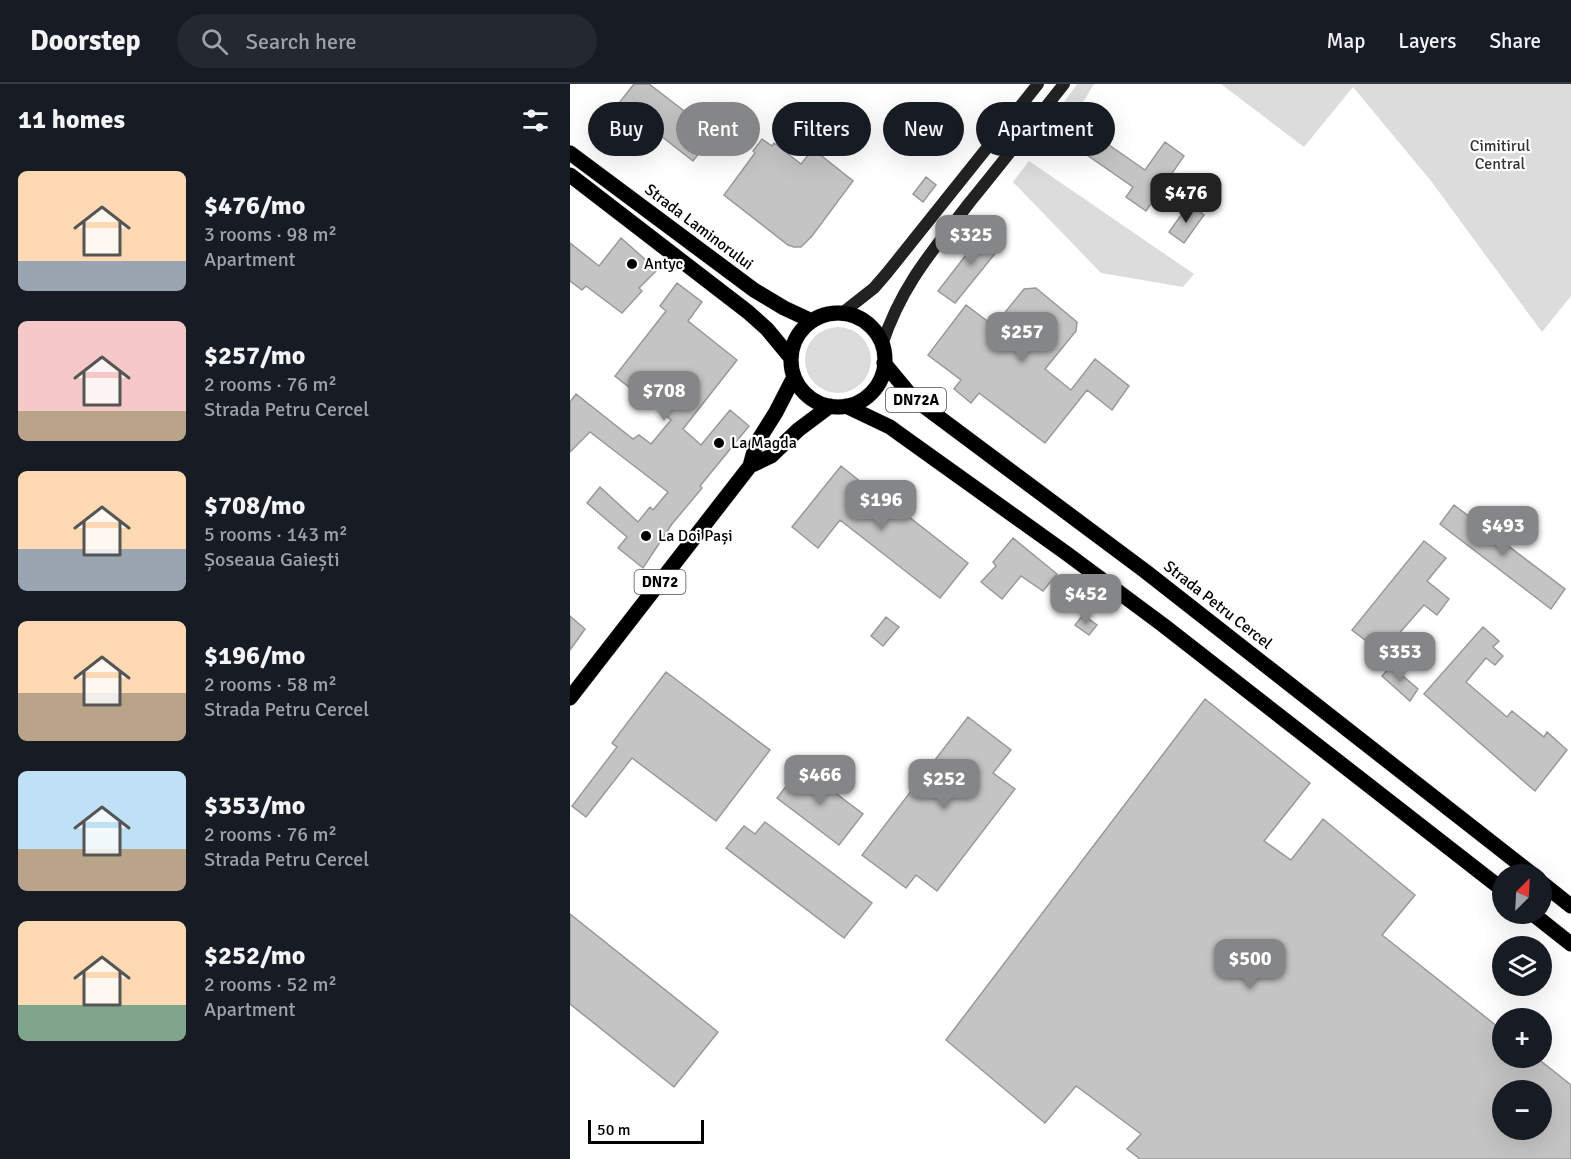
<!DOCTYPE html>
<meta charset="utf-8">
<style>
body{margin:0;font-family:Signika,sans-serif;background:#242831;color:#f1f3f6;height:100vh;display:flex;flex-direction:column;font-size:22px;white-space:nowrap}
*{box-sizing:border-box;margin:0}
p{font-size:20px;color:#9ea1a6}
.icon{flex:none;width:33px;height:33px;fill:none;stroke:currentColor;stroke-width:2;stroke-linecap:round;stroke-linejoin:round}
.map{position:relative;flex:1;overflow:hidden}
.drawer{display:flex;flex-direction:column;background:#171b24;width:570px}
.drawer>*{flex:none}
.guide{position:absolute;left:18px;top:18px;width:570px;height:54px;display:flex;gap:12px}
.needle{width:39px;rotate:24deg}
.buttons{position:absolute;left:922px;top:780px;display:grid;gap:12px}
.buttons a{display:grid;place-items:center;width:60px;height:60px;border-radius:50%;background:#171b24;box-shadow:0 6px 24px #0002;font-size:30px}
.scale{position:absolute;left:18px;bottom:15px;width:116px;box-sizing:border-box;padding-left:6px;border:3px solid #000;border-top:0;font-size:16px;line-height:21px;white-space:nowrap;color:#000;-webkit-text-stroke:4px #fff;paint-order:stroke}
.price{position:absolute;translate:-50% -51px;padding:0 14px;border-radius:12px;background:#858687;color:#fff;font-size:20px;line-height:39px;filter:drop-shadow(0 2px 3px #0008)}
.price::after{content:'';position:absolute;left:50%;top:36px;width:18px;height:14px;margin-left:-9px;background:inherit;clip-path:polygon(0 0,100% 0,50% 100%)}
.price.on{background:#222;color:#fff}
ul{padding:0;list-style:none}
li{display:flex;align-items:center;gap:18px;height:150px;padding:0 18px}
li span{display:grid;place-items:center;flex:none;width:168px;height:120px;border-radius:9px;color:#555}
li>.icon{margin-inline-start:auto}
span .icon{width:72px;height:72px;fill:#fffc;stroke-width:1}
li b{font-size:26px}
h2{display:flex;justify-content:space-between;align-items:center;height:72px;padding:0 18px;font-size:26px}
.chip{padding:0 21px;border-radius:27px;background:#171b24;box-shadow:0 6px 24px #0002;font-size:21px;line-height:54px}
.chip.on{background:#858687;color:#fff}
header{display:flex;align-items:center;gap:36px;box-sizing:border-box;height:84px;padding:0 30px;background:#171b24;border-bottom:2px solid #363941}
header strong{font-size:28px}
nav{display:flex;gap:33px;margin-inline-start:auto;font-size:21px}
.search{width:420px;height:54px;background:#242831;display:flex;align-items:center;gap:15px;box-sizing:border-box;padding:0 21px;border-radius:33px;color:#9ea1a6;font-size:22px}
main{display:flex;flex:1;min-height:0}
.map>svg:first-child{display:block}
.green{fill:#dcdcdc}
.building{fill:#c4c4c4;stroke:#999;stroke-width:1.5;fill-rule:evenodd}
.lines{fill:none;stroke-linecap:round;stroke-linejoin:round}
.primary-casing{stroke:#dbdbdb;stroke-width:16}
.secondary{stroke:#222;stroke-width:12}
.primary{stroke:#000;stroke-width:15}
.poi-dot{fill:#000;stroke:#fff;stroke-width:2}
.labels{text-anchor:middle;dominant-baseline:central;stroke-width:4.5;stroke-linejoin:round;paint-order:stroke}
.shield{fill:#fff;stroke:#4c4c4c;stroke-width:1.5}
.shield-label{font-size:15px;font-weight:bold;fill:#000}
.park-label{font-size:16px;fill:#333;stroke:#fff}
.street-label{font-size:16px;fill:#000;stroke:#fff}
.poi-label{font-size:16px;fill:#000;stroke:#fff;text-anchor:start}
</style>
<header>
<strong>Doorstep</strong>
<div class="search"><svg class="icon" aria-label="search" viewBox="0 0 24 24"><circle cx="10" cy="10" r="6"/><path d="M15 15l6 6"/></svg>Search here</div>
<nav><a>Map</a><a>Layers</a><a>Share</a></nav>
</header>
<main>
<section class="drawer">
<h2>11 homes<svg class="icon" aria-label="filters" viewBox="0 0 24 24"><path d="M4 7h16M4 17h16"/><circle cx="9" cy="7" r="2"/><circle cx="15" cy="17" r="2"/></svg></h2>
<ul>
<li><span style="background:linear-gradient(#ffd9b3 75%,#9aa5b1 0)"><svg class="icon" aria-label="home" viewBox="0 0 24 24"><path d="M3 11l9-7 9 7M6 9v11h12V9"/></svg></span><div><b>$476/mo</b><p>3 rooms · 98 m²</p><p>Apartment</p></div></li>
<li><span style="background:linear-gradient(#f6c9c9 75%,#b9a48a 0)"><svg class="icon" aria-label="home" viewBox="0 0 24 24"><path d="M3 11l9-7 9 7M6 9v11h12V9"/></svg></span><div><b>$257/mo</b><p>2 rooms · 76 m²</p><p>Strada Petru Cercel</p></div></li>
<li><span style="background:linear-gradient(#ffd9b3 65%,#9aa5b1 0)"><svg class="icon" aria-label="home" viewBox="0 0 24 24"><path d="M3 11l9-7 9 7M6 9v11h12V9"/></svg></span><div><b>$708/mo</b><p>5 rooms · 143 m²</p><p>Șoseaua Gaiești</p></div></li>
<li><span style="background:linear-gradient(#ffd9b3 60%,#b9a48a 0)"><svg class="icon" aria-label="home" viewBox="0 0 24 24"><path d="M3 11l9-7 9 7M6 9v11h12V9"/></svg></span><div><b>$196/mo</b><p>2 rooms · 58 m²</p><p>Strada Petru Cercel</p></div></li>
<li><span style="background:linear-gradient(#bfe0f5 65%,#b9a48a 0)"><svg class="icon" aria-label="home" viewBox="0 0 24 24"><path d="M3 11l9-7 9 7M6 9v11h12V9"/></svg></span><div><b>$353/mo</b><p>2 rooms · 76 m²</p><p>Strada Petru Cercel</p></div></li>
<li><span style="background:linear-gradient(#ffd9b3 70%,#7fa58c 0)"><svg class="icon" aria-label="home" viewBox="0 0 24 24"><path d="M3 11l9-7 9 7M6 9v11h12V9"/></svg></span><div><b>$252/mo</b><p>2 rooms · 52 m²</p><p>Apartment</p></div></li>
</ul>
</section>
<div class="map">
<svg width="1001" height="1075" viewBox="0 0 1001 1075">
<rect width="100%" height="100%" fill="#fff"/>
<!-- green -->
<path class="green" d="M507,0h17c-9,15 -29,53 -51,47z
M651,0h350v212l-29,36 -111,-151 -78,-94 -49,60z
M459,77l165,113 -11,13 -82,-14 -88,-91z
M235 276a33 33 0 1 1 66 0a33 33 0 1 1-66 0Z"/>
<!-- building -->
<path class="building" d="M64,0h15l65,50 -21,27 -74,-58z
M506,38l69,48 20,-28 19,14 -38,55 -20,-14 7,-10 -69,-48z
M192,55l10,7 2,-3 27,21 12,-15 40,32 -41,55 -11,11h-7l-6,-2 -64,-50 31,-42 -2,-2z
M356,93l10,8 -13,17 -10,-8z
M619,120l15,11 -20,28 -15,-11z
M417,144l15,17 -47,58 -17,-12z
M51,154l36,32 -18,18 3,3 -20,22 -36,-27 -4,4 -12,-9v-38l29,23z
M107,199l25,19 -14,19 49,39 -54,69 18,16 29,-35 19,16 -49,60 2,2 -30,36 -29,44 -25,-20 9,-11 -40,-34 13,-16 38,35 12,-15 3,3 15,-18 -78,-60 -20,20v-50l6,-8 57,45 6,-4 12,9 20,-24 -56,-44 51,-65 -6,-5z
M466,204l41,34 -1,9 -31,38 26,21 24,-31 34,27 -17,24 -25,-20 -42,53 -66,-50 -8,10 -17,-14 7,-9 -33,-25 38,-50 28,21 30,-37z
M271,382l35,28 1,-2 91,71 -28,35 -100,-78 -22,28 -26,-21z
M884,421l111,84 -14,20 -111,-85z
M443,454l44,36 -14,17 -22,-15 -19,23 -21,-17 15,-16 -3,-4z
M854,457l22,17 -19,23 22,18 -12,16 -13,-10 -42,48 -30,-23z
M513,531l14,10 -8,10 -14,-10z
M0,532l15,13 -15,21z
M316,533l13,10 -16,19 -12,-10z
M913,543l16,14 -6,6 10,9 -8,9 -9,-7 -20,24 41,35 5,-6 32,26 3,-5 20,18 -32,41 -111,-97z
M821,582l27,23 -8,12 -28,-25z
M96,588l104,78 -54,71 -84,-63 -46,59 -14,-11 45,-59 -5,-4z
M635,615l105,84 -46,58 27,19 32,-41 92,76 -33,40 121,96v27h34l34,27v74h-431l-13,-10 14,-15 -65,-48 -31,37 -99,-83zM933,1006h39v40h-39z
M398,633l43,33 -18,23 22,16 -78,102 -21,-16 -10,13 -44,-33z
M231,683l62,47 -24,31 -62,-47z
M195,738l107,81 -28,35 -118,-90 18,-22 11,8z
M0,830l148,118 -44,55 -104,-83z"/>
<g class="lines">
<defs>
<path id="primary" d="M0,69l184,137 30,18 28,13
M0,91l178,137 19,17 24,29
M221 276a47 47 0 1 1 94 0a47 47 0 1 1-94 0Z
M314,279l29,35 232,173 387,303
M276,322l44,21 11,8 165,118 97,72 340,265
M180,382l21,-10 27,-26 32,-24
M0,614l180,-232 6,-22 20,-32 18,-35
M972,799l29,23
M963,830l38,30"/>
</defs>
<!-- primary casing -->
<use href="#primary" class="primary-casing"/>
<!-- secondary -->
<path class="secondary" d="M271,230l33,-26 13,-15 151,-189
M312,261c19,-59 51,-95 88,-143 32,-39 63,-79 94,-118"/>
<!-- primary -->
<use href="#primary" class="primary"/>
</g>
<!-- markers -->
<g class="poi-dot">
<circle cx="62" cy="180" r="6"/>
<circle cx="149" cy="359" r="6"/>
<circle cx="76" cy="452" r="6"/>
</g>
<g class="labels">
<!-- shield labels -->
<g class="shield">
<rect x="316" y="304" width="60" height="24" rx="4.5"/>
<rect x="64.5" y="486" width="51" height="24" rx="4.5"/>
</g>
<g class="shield-label">
<text x="346" y="316">DN72A</text>
<text x="90" y="498">DN72</text>
</g>
<!-- park labels -->
<g class="park-label">
<text x="930" y="62">Cimitirul<tspan x="930" dy="18">Central</tspan></text>
</g>
<!-- street labels -->
<g class="street-label">
<text transform="translate(129 143) rotate(37)">Strada Laminorului</text>
<text transform="translate(648 521) rotate(38)">Strada Petru Cercel</text>
</g>
<!-- poi labels -->
<g class="poi-label">
<text x="74" y="180">Antyc</text>
<text x="161" y="359">La Magda</text>
<text x="88" y="452">La Doi Pași</text>
</g>
</g>
</svg>
<div class="buttons">
<a><svg class="needle" viewBox="-14 -14 28 28"><path d="M0-13l5 13h-10z" fill="#e53935"/><path d="M0 13l5-13h-10z" fill="#9ea1a6"/></svg></a>
<a><svg class="icon" aria-label="layers" viewBox="0 0 24 24"><path d="M12 4l9 5-9 5-9-5zM3 14l9 5 9-5"/></svg></a>
<a>+</a>
<a>−</a>
</div>
<div class="scale">50 m</div>
<b class="price on" style="left:616px;top:140px">$476</b>
<b class="price" style="left:401px;top:182px">$325</b>
<b class="price" style="left:452px;top:279px">$257</b>
<b class="price" style="left:94px;top:338px">$708</b>
<b class="price" style="left:311px;top:447px">$196</b>
<b class="price" style="left:933px;top:473px">$493</b>
<b class="price" style="left:516px;top:541px">$452</b>
<b class="price" style="left:830px;top:599px">$353</b>
<b class="price" style="left:250px;top:722px">$466</b>
<b class="price" style="left:374px;top:726px">$252</b>
<b class="price" style="left:680px;top:906px">$500</b>
<div class="guide">
<a class="chip">Buy</a>
<a class="chip on">Rent</a>
<a class="chip">Filters</a>
<a class="chip">New</a>
<a class="chip">Apartment</a>
</div>
</div>
</main>
